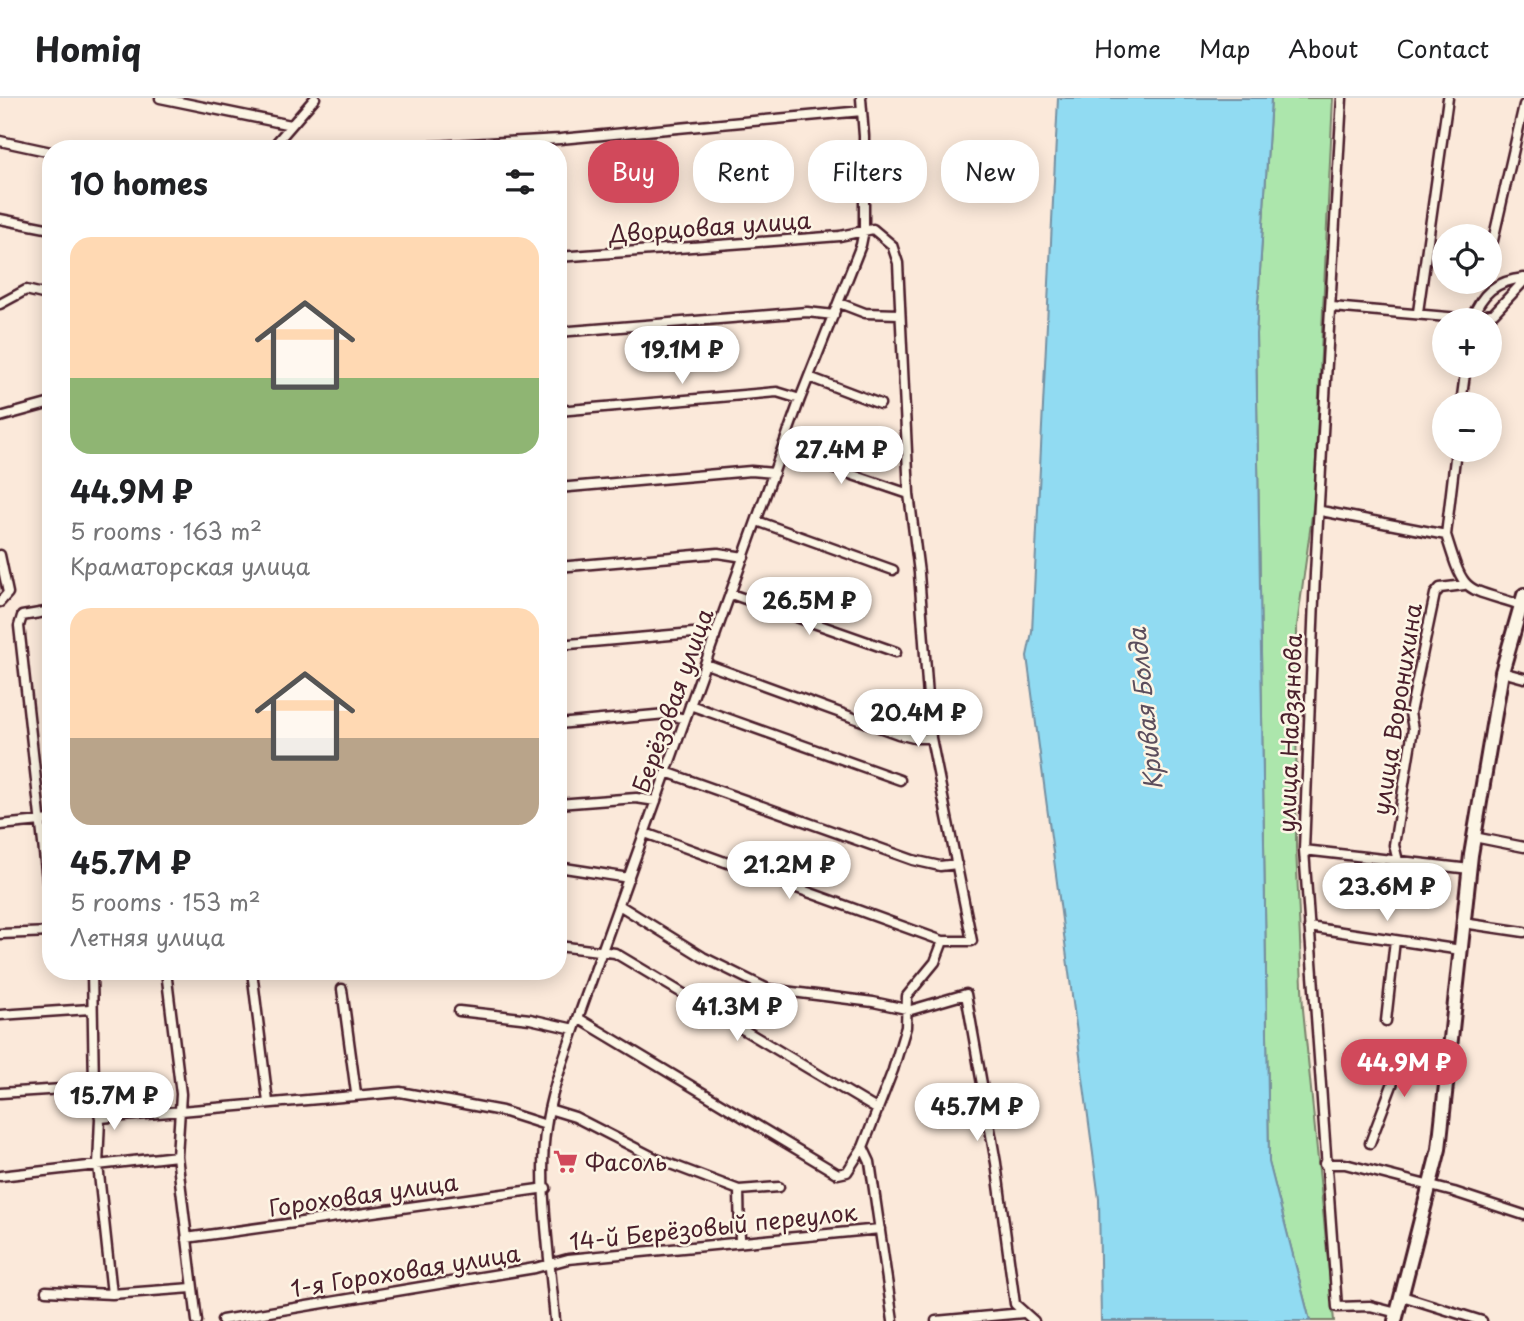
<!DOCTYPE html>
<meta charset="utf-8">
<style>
body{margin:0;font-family:"Playpen Sans",sans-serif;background:#f6f6f6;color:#202124;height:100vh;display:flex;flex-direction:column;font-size:26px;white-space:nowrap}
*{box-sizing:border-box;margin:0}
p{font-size:23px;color:#757577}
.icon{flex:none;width:38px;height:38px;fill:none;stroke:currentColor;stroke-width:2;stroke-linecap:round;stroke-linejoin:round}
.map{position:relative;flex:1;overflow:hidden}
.drawer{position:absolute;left:42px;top:42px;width:525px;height:840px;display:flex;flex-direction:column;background:#fff;border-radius:28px;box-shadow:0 4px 18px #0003}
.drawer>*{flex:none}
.guide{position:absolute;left:588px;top:42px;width:665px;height:63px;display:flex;gap:14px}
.controls{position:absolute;left:1432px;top:126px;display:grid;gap:14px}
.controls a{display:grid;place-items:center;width:70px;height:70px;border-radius:50%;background:#fff;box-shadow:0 4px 18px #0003;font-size:35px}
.price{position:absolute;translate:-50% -60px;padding:0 16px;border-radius:24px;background:#fff;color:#222;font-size:23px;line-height:46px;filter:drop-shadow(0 2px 4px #0008)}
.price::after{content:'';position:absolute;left:50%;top:42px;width:21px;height:16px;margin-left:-10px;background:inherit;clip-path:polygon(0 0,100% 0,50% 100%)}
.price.selected{background:#d1495b;color:#fff}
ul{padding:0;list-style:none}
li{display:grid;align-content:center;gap:14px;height:371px;padding:0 28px}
li span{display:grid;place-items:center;height:217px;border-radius:21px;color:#555}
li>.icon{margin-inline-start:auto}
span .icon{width:126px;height:126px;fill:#fffc;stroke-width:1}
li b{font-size:30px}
h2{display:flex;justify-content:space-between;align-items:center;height:84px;padding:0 28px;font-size:30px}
.tag{padding:0 24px;border-radius:28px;background:#fff;box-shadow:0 4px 18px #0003;font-size:24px;line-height:63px}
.tag.selected{background:#d1495b;color:#fff}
header{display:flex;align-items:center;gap:42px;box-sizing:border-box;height:98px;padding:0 35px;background:#fff;border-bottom:2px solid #e0e0e0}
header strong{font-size:33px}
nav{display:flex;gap:38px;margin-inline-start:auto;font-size:24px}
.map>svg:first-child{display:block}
.green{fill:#ace6ac;stroke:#7b826c;stroke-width:2}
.water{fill:#91dbf2;stroke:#7590a2;stroke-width:2}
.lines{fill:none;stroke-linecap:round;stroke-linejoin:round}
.minor-casing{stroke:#4a1f2b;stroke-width:13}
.primary-casing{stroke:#4a1f2b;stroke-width:18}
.minor{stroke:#fcf5e5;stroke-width:8}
.primary{stroke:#fcf5e5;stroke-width:12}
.labels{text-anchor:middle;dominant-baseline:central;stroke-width:5;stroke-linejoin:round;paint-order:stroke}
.street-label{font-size:23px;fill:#4a1f2b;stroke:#fcf5e5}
.poi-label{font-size:23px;fill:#4a1f2b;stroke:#fcf5e5;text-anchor:start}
.water-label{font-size:24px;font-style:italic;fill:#5c4e5d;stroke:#fcf5e5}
</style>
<header>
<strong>Homiq</strong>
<nav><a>Home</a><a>Map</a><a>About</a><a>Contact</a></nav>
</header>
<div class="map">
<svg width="1524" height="1223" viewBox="0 0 1524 1223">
<rect width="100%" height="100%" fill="#fbe9da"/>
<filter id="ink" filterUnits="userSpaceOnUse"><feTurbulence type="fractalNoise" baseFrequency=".0143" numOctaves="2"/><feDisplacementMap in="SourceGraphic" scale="14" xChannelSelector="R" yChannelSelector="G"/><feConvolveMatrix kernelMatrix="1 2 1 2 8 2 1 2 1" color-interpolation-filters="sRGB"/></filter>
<g filter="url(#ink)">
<!-- green -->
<path class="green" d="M1271,0h62l-19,403 -17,125 -1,221 7,162 31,312h-24l-41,-158 -13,-829z"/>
<!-- water -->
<path class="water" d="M1058,0h213l-15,236 13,828 41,159h-209l-2,-122 -72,-543 5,-24z"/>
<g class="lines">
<defs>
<path id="minor" d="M160,0l131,27
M1342,0l-27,476 -11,276 33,457 33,-1 27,7
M0,43l51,11
M271,51l44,-51
M381,51l179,-10 302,-28
M0,121l51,10
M558,159l282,-21 33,-7 19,16 6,18 11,231 10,79 12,165 41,203h-29l-8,21 -28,34 -1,31 -13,43 -30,77 -16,25 -9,2 -260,-156
M1489,160l35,-153
M839,205l26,10 34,1
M0,206l26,-14 25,6
M1332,209l139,12 23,-6 30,-32
M1418,214l30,-214
M1471,222c11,-27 24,-39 53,-42
M558,234l249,-20 27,3
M809,279l71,27
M1461,306l5,-38
M558,313l219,-19 23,7
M0,319l51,-14
M782,353l127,43
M558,390l193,-17 23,2
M1321,413l125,24c19,61 16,51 75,70
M757,423l136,49
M1446,437l10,-85
M0,457l8,38 -8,9
M558,469l160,-14 26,4
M731,496l165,58
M51,513l-29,5 -3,10 32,290
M558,547l135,-12 22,4
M706,566l192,70 16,4h17
M1502,574l22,6
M690,607l210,75
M558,626l108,-10 19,5
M666,674l247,88 27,6 17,-2
M558,706l78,-6 20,3
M0,727l51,-5
M645,735l298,108
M1474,739l50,10
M1304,752l166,19
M1398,763l-4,-16 19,-116 -3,-16 25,-119 5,-6 24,-3
M558,769l71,11
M619,807l84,52 65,32 105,13 38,8 55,-16 30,169 19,141 19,17
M1463,825l61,9
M1309,829l152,23
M0,836l51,-2
M558,848l57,7 263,157
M92,873l2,116 6,31 -2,47 14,129
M166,873l15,123 -4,62 20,165
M252,873l16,131
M342,891l14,104
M459,913l71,8 44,10
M0,917l90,-6
M1386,923l9,-81
M0,995l94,-6
M549,1011l26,8 82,42 82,31 40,-3
M100,1020l300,-26 102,19 44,14
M1370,1045l27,-71 52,3
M863,1049l7,15 23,159
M1324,1066h21l109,28 70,23
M0,1078l177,-20
M739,1092l1,52
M186,1140l360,-50
M46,1193l66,3 80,-6
M1402,1198l80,25
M222,1222l313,-52 33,-9 312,-30
M555,1223c-4,-56 -18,-141 -9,-194 5,-38 20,-73 32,-109l222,-619 61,-154 3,-15v-94l-3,-38
M936,1223l87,-8"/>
<path id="primary" d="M1395,1223l44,-172 32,-294 31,-183 22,-77"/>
</defs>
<!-- minor casing -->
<use href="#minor" class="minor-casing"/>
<!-- primary casing -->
<use href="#primary" class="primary-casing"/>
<!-- minor -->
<use href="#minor" class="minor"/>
<!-- primary -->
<use href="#primary" class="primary"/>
</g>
</g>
<!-- icons -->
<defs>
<symbol id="supermarket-bare" viewBox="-9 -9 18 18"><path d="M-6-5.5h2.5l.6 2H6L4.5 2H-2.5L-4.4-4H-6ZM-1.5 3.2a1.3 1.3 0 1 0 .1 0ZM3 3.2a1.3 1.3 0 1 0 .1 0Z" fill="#d1495b" stroke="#fcf5e5" stroke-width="2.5" paint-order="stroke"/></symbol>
</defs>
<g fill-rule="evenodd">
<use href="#supermarket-bare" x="548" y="1046" width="35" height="35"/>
</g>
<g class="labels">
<!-- street labels -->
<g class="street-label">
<text transform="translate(710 128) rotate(-4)">Дворцовая улица</text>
<text transform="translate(672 602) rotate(-70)">Берёзовая улица</text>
<text transform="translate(1396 611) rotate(-81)">улица Воронихина</text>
<text transform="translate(1289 635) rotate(-88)">улица Надзянова</text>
<text transform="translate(363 1096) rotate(-8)">Гороховая улица</text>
<text transform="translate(713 1128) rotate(-6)">14-й Берёзовый переулок</text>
<text transform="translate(405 1172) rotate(-9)">1-я Гороховая улица</text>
</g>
<!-- poi labels -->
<g class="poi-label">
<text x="585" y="1063">Фасоль</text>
</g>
<!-- water labels -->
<g class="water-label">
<text transform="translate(1144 611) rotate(-96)">Кривая Болда</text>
</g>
</g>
</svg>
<div class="controls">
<a><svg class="icon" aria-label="locate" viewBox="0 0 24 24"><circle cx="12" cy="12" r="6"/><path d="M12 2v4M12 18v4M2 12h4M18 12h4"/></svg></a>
<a>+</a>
<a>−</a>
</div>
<b class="price" style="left:682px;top:288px">19.1M ₽</b>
<b class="price" style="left:841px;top:388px">27.4M ₽</b>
<b class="price" style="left:809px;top:539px">26.5M ₽</b>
<b class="price" style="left:918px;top:651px">20.4M ₽</b>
<b class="price" style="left:789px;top:803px">21.2M ₽</b>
<b class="price" style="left:1387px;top:825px">23.6M ₽</b>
<b class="price" style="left:737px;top:945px">41.3M ₽</b>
<b class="price selected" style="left:1404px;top:1001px">44.9M ₽</b>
<b class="price" style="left:114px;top:1034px">15.7M ₽</b>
<b class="price" style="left:977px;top:1045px">45.7M ₽</b>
<div class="guide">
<a class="tag selected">Buy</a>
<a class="tag">Rent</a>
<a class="tag">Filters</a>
<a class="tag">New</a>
</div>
<section class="drawer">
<h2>10 homes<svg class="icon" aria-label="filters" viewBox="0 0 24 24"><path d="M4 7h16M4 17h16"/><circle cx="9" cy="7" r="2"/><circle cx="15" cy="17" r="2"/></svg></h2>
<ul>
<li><span style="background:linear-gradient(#ffd9b3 65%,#8fb573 0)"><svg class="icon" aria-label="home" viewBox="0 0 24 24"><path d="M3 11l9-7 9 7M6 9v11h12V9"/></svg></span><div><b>44.9M ₽</b><p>5 rooms · 163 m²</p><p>Краматорская улица</p></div></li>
<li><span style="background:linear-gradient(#ffd9b3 60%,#b9a48a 0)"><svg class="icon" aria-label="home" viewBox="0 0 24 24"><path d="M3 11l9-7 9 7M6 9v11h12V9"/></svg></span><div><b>45.7M ₽</b><p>5 rooms · 153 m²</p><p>Летняя улица</p></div></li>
</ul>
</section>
</div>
